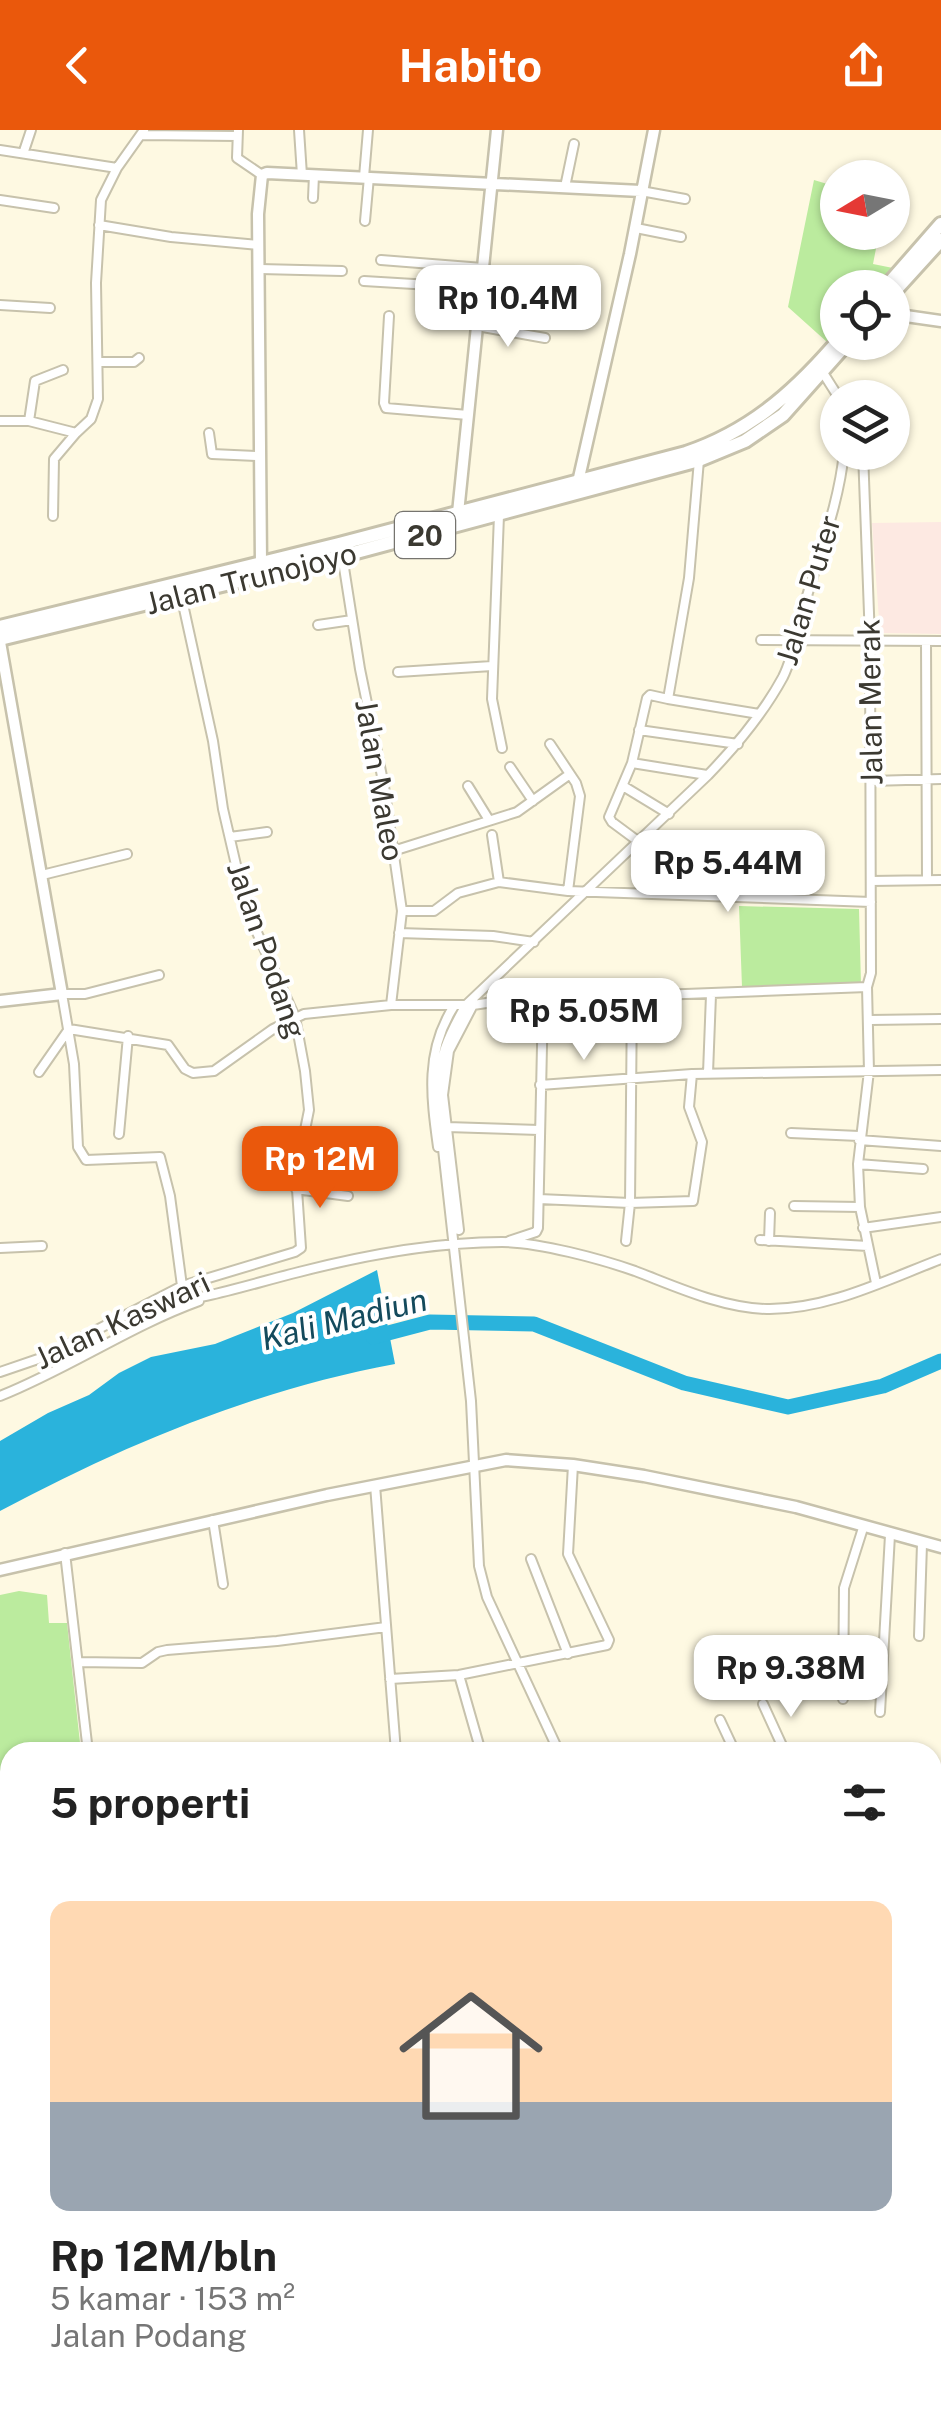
<!DOCTYPE html>
<html lang="id">
<meta charset="utf-8">
<style>
body{margin:0;font-family:"Public Sans",sans-serif;background:#f2f2f2;color:#222;height:100vh;display:flex;flex-direction:column;font-size:38px;white-space:nowrap}
*{box-sizing:border-box;margin:0}
p{font-size:32px;color:#767676}
.icon{flex:none;width:55px;height:55px;fill:none;stroke:currentColor;stroke-width:2;stroke-linecap:round;stroke-linejoin:round}
.map{position:relative;flex:1;overflow:hidden}
.drawer{position:absolute;left:0px;top:1612px;width:942px;height:672px;display:flex;flex-direction:column;background:#fff;border-radius:30px 30px 0 0;box-shadow:0 2px 8px #0004}
.drawer>*{flex:none}
.needle{width:65px;rotate:260deg}
.controls{position:absolute;left:820px;top:30px;display:grid;gap:20px}
.controls a{display:grid;place-items:center;width:90px;height:90px;border-radius:50%;background:#fff;box-shadow:0 2px 8px #0004;font-size:50px}
.price{position:absolute;translate:-50% -85px;padding:0 22px;border-radius:20px;background:#fff;color:#222;font-size:32px;line-height:65px;filter:drop-shadow(0 2px 5px #0008)}
.price::after{content:'';position:absolute;left:50%;top:60px;width:30px;height:22px;margin-left:-15px;background:inherit;clip-path:polygon(0 0,100% 0,50% 100%)}
.price.active{background:#ea580c;color:#fff}
ul{padding:0;list-style:none}
li{display:grid;align-content:center;gap:20px;height:530px;padding:0 50px}
li span{display:grid;place-items:center;height:310px;border-radius:20px;color:#555}
li>.icon{margin-inline-start:auto}
span .icon{width:180px;height:180px;fill:#fffc;stroke-width:1}
li b{font-size:42px}
h2{display:flex;justify-content:space-between;align-items:center;height:120px;padding:0 50px;font-size:42px}
header{display:flex;justify-content:space-between;align-items:center;height:130px;padding:0 50px;background:#ea580c;color:#fff;font-size:45px;font-weight:700}
.map>svg:first-child{display:block}
.education{fill:#fde9e2}
.green{fill:#bbeb9e}
.water{fill:#2ab3dc}
.lines{fill:none;stroke-linecap:round;stroke-linejoin:round}
.river{stroke:#2ab3dc;stroke-width:15}
.street-casing{stroke:#c7c2ac;stroke-width:12}
.secondary-casing{stroke:#c7c2ac;stroke-width:15}
.highway-casing{stroke:#c7c2ac;stroke-width:18}
.street{stroke:#fff;stroke-width:8}
.secondary{stroke:#fff;stroke-width:10}
.highway{stroke:#fff;stroke-width:12}
.labels{text-anchor:middle;dominant-baseline:central;stroke-width:8;stroke-linejoin:round;paint-order:stroke}
.shield{fill:#fff;stroke:#76746f;stroke-width:2.5}
.shield-label{font-size:28px;font-weight:bold;fill:#3b3931}
.street-label{font-size:30px;fill:#3b3931;stroke:#fff}
.water-label{font-size:32px;font-style:italic;fill:#144a5c;stroke:#fff}
</style>
<header><svg class="icon" aria-label="back" viewBox="0 0 24 24"><path d="M15 5l-7 7 7 7"/></svg>Habito<svg class="icon" aria-label="share" viewBox="0 0 24 24"><path d="M12 15V3M7 8l5-5 5 5M5 13v7h14v-7"/></svg></header>
<div class="map">
<svg width="941" height="2283" viewBox="0 0 941 2283">
<rect width="100%" height="100%" fill="#fef9e2"/>
<!-- education -->
<path class="education" d="M941,392v112l-61,-1 -8,-110z"/>
<!-- green -->
<path class="green" d="M814,50l20,6 -3,21 6,2 1,23 41,1 -6,31 20,4 -17,19 -38,1 -1,42 -10,12 -39,-35z
M739,776l120,3 2,76 -119,2z
M19,1461l28,4 2,28h18l14,129h-71v67h-10v-224z"/>
<!-- water -->
<path class="water" d="M377,1140l18,94c-140,26 -269,80 -395,147v-70l48,-28 41,-18 30,-22 32,-16 64,-13 78,-31z"/>
<g class="lines">
<!-- river -->
<path class="river" d="M373,1207l57,-15 104,2 150,59 104,24 95,-21 58,-25"/>
<defs>
<path id="street" d="M238,0l-1,28 25,17
M299,0l3,45
M141,5l96,1
M0,20l117,18
M24,21l7,-21
M364,47l4,-47
M565,57l9,-43
M641,61l44,8
M313,68l1,-23
M0,70l54,8
M365,91l4,-44
M99,95l72,12 88,8
M636,98l45,9
M381,130l102,8
M260,139l82,2
M364,151l116,7
M0,175l50,3
M389,186l-5,87 2,5 82,7
M477,196l68,12
M99,232h35l5,-4
M820,238l19,30
M0,291h29l47,12 15,-14 7,-20 -2,-116 5,-83 16,-32 27,-38
M29,291l6,-40 28,-11
M209,303l3,21 46,2
M863,322l7,188 1,333 -4,14 2,84 -11,93 2,43 16,76
M499,385l-7,184 10,49
M53,386l1,-57 22,-26
M342,425l18,114 24,117 18,125 -11,94
M318,495l34,-5
M761,510l180,1
M926,511l1,238
M398,542l94,-6
M668,569l91,15
M639,600l99,14
M550,614l26,39 4,13 -12,95
M632,633l75,12
M510,637l23,34
M871,651l70,-2
M468,656l21,34
M623,656l46,28
M492,705l7,47
M230,707l37,-5
M639,712l-27,-20 -3,-5 23,-54 15,-65 3,-3 18,4 21,-121 10,-118
M393,721l124,-39 53,-38
M42,745l85,-21
M871,751l70,-1
M402,781h32l24,-18 41,-11 69,9 303,11
M399,803l94,3 41,6
M159,845l-74,19h-23l12,70 4,83 8,13 74,-3 10,39 12,90
M870,890l71,-1
M69,899l99,16 17,24 8,4 21,-2 59,-42 31,-15 87,-9h82l27,-4 367,-14
M39,942l30,-43
M708,943l3,-78
M540,955l152,-11 249,-4
M447,997l92,3
M791,1003l68,3
M119,1004l9,-98
M859,1010l82,6
M438,1017c-7,-51 -13,-96 16,-141
M301,1030l27,6
M858,1034l65,5
M296,1059l52,7
M539,1069l91,4 2,-206
M794,1076l66,1
M863,1098l78,-11
M459,1100l-16,-135 6,-44 24,-46
M760,1110l108,6
M509,1111l27,-9 2,-4 5,-227
M626,1111l4,-38 63,-2 9,-59 -13,-35 3,-33
M769,1111l1,-28
M0,1118l42,-2
M151,1174c51,-3 99,-20 148,-32 66,-17 135,-30 203,-30 36,0 99,17 133,29 42,16 87,37 132,38 60,1 119,-29 174,-50
M0,1242l44,-15 138,-71 113,-34 6,-4 -5,-73 13,-65 -4,-39 -10,-54 -49,-109 -23,-99 -10,-68 -32,-146
M0,1266c68,-27 130,-70 199,-95
M375,1355l21,267
M213,1390l10,64
M65,1423l23,199
M531,1429l37,95
M919,1506l3,-92
M80,1532l62,1 16,-11 9,-2 110,-9 109,-14
M459,1545l22,77
M390,1549l69,-4 148,-30 2,-5 -41,-86 5,-89
M843,1569l1,-111 19,-60
M763,1574l22,48
M880,1582l10,-177
M720,1590l15,32
M559,1622l-72,-155 -8,-31 -8,-165 -34,-306c1,-36 11,-59 29,-90l242,-230c28,-29 55,-61 75,-98 11,-22 15,-50 22,-74 14,-50 34,-99 39,-151
M0,1694h10
M932,1718l9,17
M0,1759h10
M932,1830l9,19
M932,1942l9,1
M932,1991l9,-1
M932,2016l9,-1
M135,2275v8
M477,2275l1,8
M544,2275v8
M655,2275l17,4 2,-4
M912,2275l9,8
M610,2283v-8
M774,2283l1,-8"/>
<path id="secondary" d="M892,184l49,7
M578,352l52,-228 24,-124
M458,383l39,-383
M261,433l-3,-349 4,-39 5,-2 374,18
M0,512l62,352 -62,7
M0,1440l327,-75 179,-35 67,5 71,11 152,31 145,40"/>
<path id="highway" d="M885,158l56,-64
M892,164l49,-54
M0,497l339,-83 347,-91c62,-21 105,-58 147,-106
M0,509l349,-85 350,-94 46,-19 38,-26 65,-73"/>
</defs>
<!-- street casing -->
<use href="#street" class="street-casing"/>
<!-- secondary casing -->
<use href="#secondary" class="secondary-casing"/>
<!-- highway casing -->
<use href="#highway" class="highway-casing"/>
<!-- street -->
<use href="#street" class="street"/>
<!-- secondary -->
<use href="#secondary" class="secondary"/>
<!-- highway -->
<use href="#highway" class="highway"/>
</g>
<g class="labels">
<!-- shield labels -->
<rect class="shield" x="395" y="382" width="60" height="46" rx="8"/>
<g class="shield-label">
<text x="425" y="405">20</text>
</g>
<!-- street labels -->
<g class="street-label">
<text transform="translate(251 448) rotate(-14)">Jalan Trunojoyo</text>
<text transform="translate(808 460) rotate(-73)">Jalan Puter</text>
<text transform="translate(870 572) rotate(-91)">Jalan Merak</text>
<text transform="translate(380 650) rotate(80)">Jalan Maleo</text>
<text transform="translate(267 820) rotate(71)">Jalan Podang</text>
<text transform="translate(122 1190) rotate(-25)">Jalan Kaswari</text>
</g>
<!-- water labels -->
<g class="water-label">
<text transform="translate(344 1189) rotate(-14)">Kali Madiun</text>
</g>
</g>
</svg>
<div class="controls">
<a><svg class="needle" viewBox="-14 -14 28 28"><path d="M0-13l5 13h-10z" fill="#e53935"/><path d="M0 13l5-13h-10z" fill="#767676"/></svg></a>
<a><svg class="icon" aria-label="locate" viewBox="0 0 24 24"><circle cx="12" cy="12" r="6"/><path d="M12 2v4M12 18v4M2 12h4M18 12h4"/></svg></a>
<a><svg class="icon" aria-label="layers" viewBox="0 0 24 24"><path d="M12 4l9 5-9 5-9-5zM3 14l9 5 9-5"/></svg></a>
</div>
<b class="price" style="left:508px;top:220px">Rp 10.4M</b>
<b class="price" style="left:728px;top:785px">Rp 5.44M</b>
<b class="price" style="left:584px;top:933px">Rp 5.05M</b>
<b class="price active" style="left:320px;top:1081px">Rp 12M</b>
<b class="price" style="left:791px;top:1590px">Rp 9.38M</b>
<section class="drawer">
<h2>5 properti<svg class="icon" aria-label="filters" viewBox="0 0 24 24"><path d="M4 7h16M4 17h16"/><circle cx="9" cy="7" r="2"/><circle cx="15" cy="17" r="2"/></svg></h2>
<ul>
<li><span style="background:linear-gradient(#ffd9b3 65%,#9aa5b1 0)"><svg class="icon" aria-label="home" viewBox="0 0 24 24"><path d="M3 11l9-7 9 7M6 9v11h12V9"/></svg></span><div><b>Rp 12M/bln</b><p>5 kamar · 153 m²</p><p>Jalan Podang</p></div></li>
</ul>
</section>
</div>
